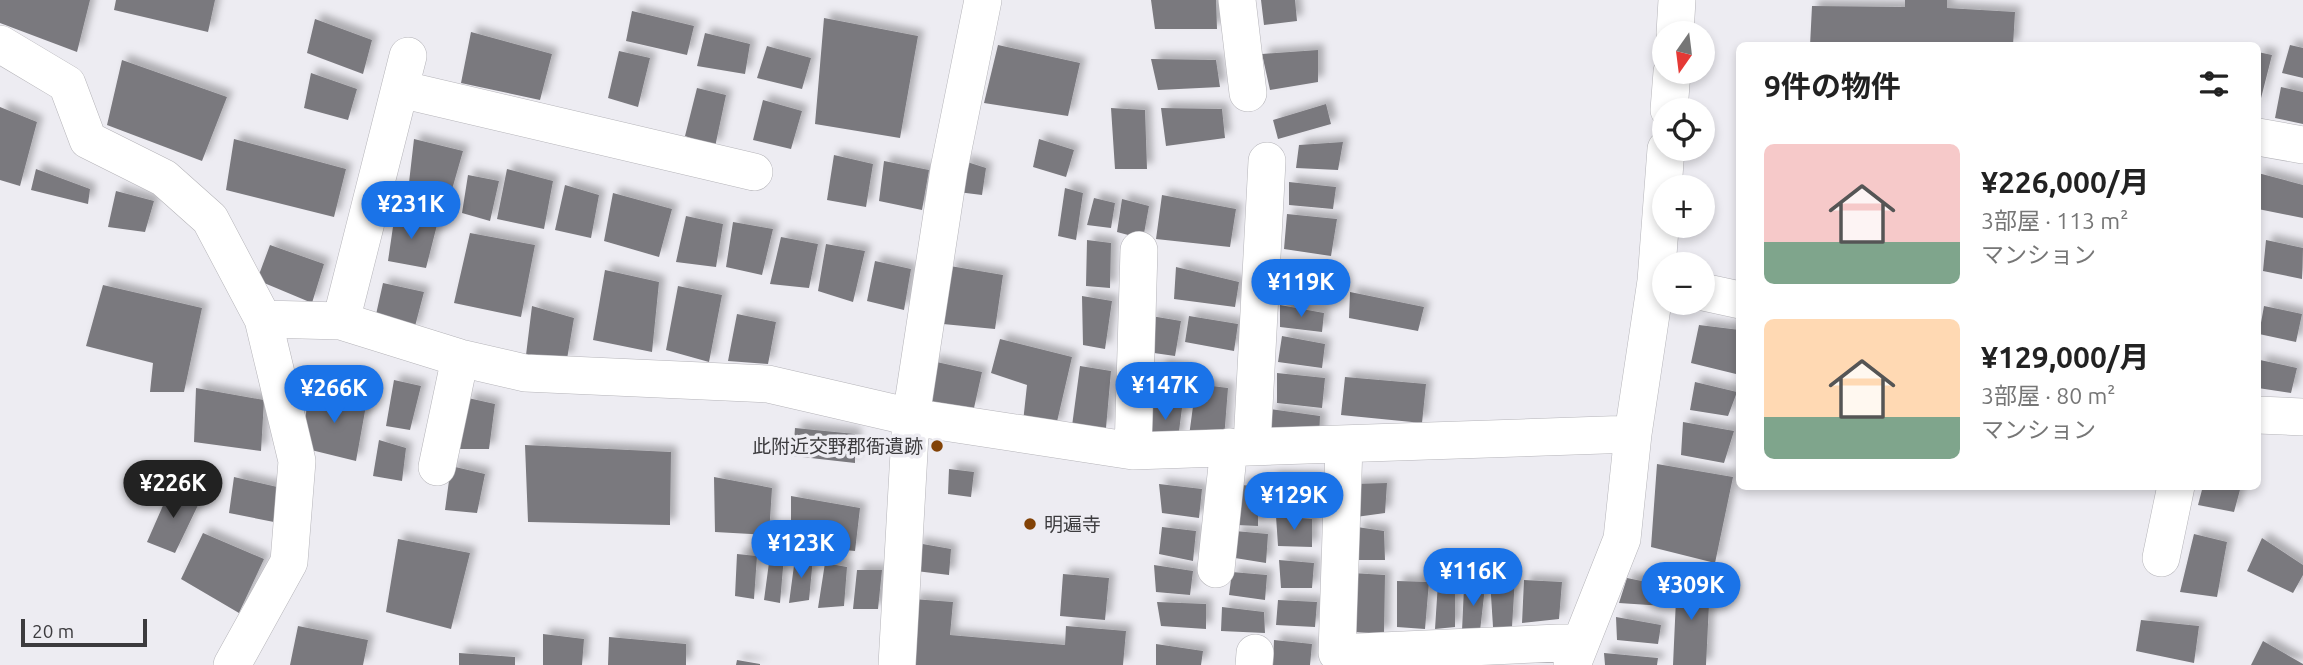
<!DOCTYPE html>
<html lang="ja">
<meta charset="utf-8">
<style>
body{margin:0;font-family:Ubuntu,"Noto Sans JP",sans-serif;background:#f6f6f6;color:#222;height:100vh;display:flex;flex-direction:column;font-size:26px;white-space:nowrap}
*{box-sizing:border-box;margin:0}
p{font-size:23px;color:#767676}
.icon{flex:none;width:38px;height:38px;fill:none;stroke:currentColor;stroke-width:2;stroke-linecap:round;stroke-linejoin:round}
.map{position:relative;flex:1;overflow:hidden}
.side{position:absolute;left:1736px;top:42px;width:525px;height:448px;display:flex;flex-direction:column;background:#fff;border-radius:10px;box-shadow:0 4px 10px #0003}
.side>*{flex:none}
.needle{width:46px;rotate:194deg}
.tools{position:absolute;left:1652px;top:21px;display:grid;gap:14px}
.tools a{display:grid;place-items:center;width:63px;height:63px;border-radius:50%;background:#fff;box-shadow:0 4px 10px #0003;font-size:35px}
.scale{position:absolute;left:21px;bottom:18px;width:126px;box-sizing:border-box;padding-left:7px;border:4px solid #3c3b3e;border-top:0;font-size:19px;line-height:24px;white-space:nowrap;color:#3c3b3e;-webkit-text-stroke:5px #edecf2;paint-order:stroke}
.price{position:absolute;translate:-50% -60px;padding:0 16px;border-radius:24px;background:#1a73e8;color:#fff;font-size:23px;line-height:46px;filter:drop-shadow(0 2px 4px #0008)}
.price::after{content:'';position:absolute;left:50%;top:42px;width:21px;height:16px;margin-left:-10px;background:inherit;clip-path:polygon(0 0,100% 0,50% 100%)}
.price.active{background:#222;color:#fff}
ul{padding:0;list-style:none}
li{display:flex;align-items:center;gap:21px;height:175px;padding:0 28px}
li span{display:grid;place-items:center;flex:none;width:196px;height:140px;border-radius:10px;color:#555}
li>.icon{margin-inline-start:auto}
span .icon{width:84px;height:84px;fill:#fffc;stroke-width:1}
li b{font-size:30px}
h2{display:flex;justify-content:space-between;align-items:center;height:84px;padding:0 28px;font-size:30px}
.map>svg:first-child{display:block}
.building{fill:#7a797e;filter:url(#shadow)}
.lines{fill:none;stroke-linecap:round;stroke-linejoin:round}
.minor-casing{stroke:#b5b4b9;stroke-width:38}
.minor{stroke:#fff;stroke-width:37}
.poi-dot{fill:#824206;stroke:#edecf2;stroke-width:2.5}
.labels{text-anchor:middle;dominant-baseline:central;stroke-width:7;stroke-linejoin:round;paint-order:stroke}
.poi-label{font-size:19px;fill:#3c3b3e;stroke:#edecf2;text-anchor:end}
</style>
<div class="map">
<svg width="2303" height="665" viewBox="0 0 2303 665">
<defs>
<filter id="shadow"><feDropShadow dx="6" dy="-6" stdDeviation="3.5" flood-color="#0004"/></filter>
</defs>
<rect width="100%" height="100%" fill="#edecf2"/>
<!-- building -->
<path class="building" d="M0,0h90l-13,52 -77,-29z
M116,0h99l-7,32 -94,-22z
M1151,0h65l1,29h-62z
M1261,0h34l2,21 -33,4z
M1905,0h42v8l68,4 -2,34h-203l2,-40 93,1z
M632,11l62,15 -7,29 -61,-14z
M824,18l94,18 -18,102 -85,-14z
M315,19l57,21 -9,34 -56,-21z
M471,32l81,22 -12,46 -79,-17z
M705,33l45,11 -5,30 -48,-8z
M998,45l82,18 -12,53 -84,-13z
M2290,45l13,3v30l-21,-5z
M767,46l44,12 -9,31 -45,-11z
M1318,50v32l-48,8 -8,-36z
M619,51l31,7 -12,49 -30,-9z
M2258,52l14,3 -14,55z
M1151,59l65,1 4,27 -62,3z
M122,60l105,37 -25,64 -95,-36z
M311,73l46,16 -9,31 -44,-12z
M2281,87l22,5v32l-28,-6z
M697,88l29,7 -11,52 -30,-11z
M763,100l39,11 -11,38 -38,-9z
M1326,104l5,20 -53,15 -5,-19z
M0,107l37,15 -17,64 -20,-6z
M1111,108l34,2 2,59h-32z
M1161,108l61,1 3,29 -59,8z
M234,139l112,30 -12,48 -108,-27z
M414,139l49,12 -16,56 -40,-7z
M1039,139l35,11 -8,27 -33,-10z
M1343,142l-5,28 -42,-2 3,-23z
M834,155l39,9 -7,43 -39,-7z
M884,161l45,9 -7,40 -43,-9z
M964,161l22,7 -4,27 -24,-3z
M36,169l54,20 -2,15 -57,-14z
M507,169l46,12 -9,48 -47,-10z
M2258,173l45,12v33l-45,-9z
M468,175l31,6 -9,40 -28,-8z
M1289,182l47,5 -3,22 -44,-4z
M565,185l34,10 -8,43 -36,-8z
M1065,188l18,5 -7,47 -18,-4z
M116,191l38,10 -9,31 -37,-5z
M613,193l59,16 -13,48 -55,-16z
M1162,195l74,14 -6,38 -74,-8z
M1094,198l21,5 -4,25 -24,-3z
M1122,199l27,7 -6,33 -26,-7z
M395,213l42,12 -11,43 -38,-7z
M1287,214l50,5 -6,37 -47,-7z
M686,216l37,8 -7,43 -40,-5z
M733,222l40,7 -11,46 -36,-8z
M470,233l65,12 -14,72 -67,-14z
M781,237l37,7 -9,44 -39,-4z
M1087,240l24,3 -1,45 -24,-2z
M2266,240l37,8 -1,31 -39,-8z
M826,244l39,7 -12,51 -35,-11z
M270,245l54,19 -12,39 -55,-23z
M875,261l36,8 -7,41 -37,-9z
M950,266l53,9 -8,54 -52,-5z
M1176,267l63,15 -4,25 -61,-8z
M605,270l54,12 -7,70 -59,-12z
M1290,270l36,7 -2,22 -36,-3z
M383,283l41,9 -10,38 -39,-11z
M103,285l99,23 -18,84h-34l3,-29 -67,-17z
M678,286l44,9 -13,67 -43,-12z
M1350,292l74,15 -6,24 -69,-13z
M1082,296l30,5 -7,48 -22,-4z
M1280,305l44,8 -2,19 -42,-5z
M532,306l42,12 -7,41 -41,-4z
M2264,306l38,8 -6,28 -37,-8z
M737,314l39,8 -8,42 -40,-3z
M1151,316l30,5 -6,35 -28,-4z
M1189,316l49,8 -4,27 -49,-9z
M1699,325l41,5 -4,44 -45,-11z
M1282,336l43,8 -3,24 -44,-6z
M1000,339l72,18 -16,69 -33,-4 4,-37 -36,-12z
M2260,360l37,8 -6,25 -33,-5z
M932,361l50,11 -8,36 -47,-7z
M1161,365l28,6 -4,27 -31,-8z
M1080,366l31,5 -5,57 -34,-2z
M1277,373l48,5 -3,30 -45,-5z
M1345,377l81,7 -4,39 -81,-8z
M394,380l27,6 -11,44 -24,-4z
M1695,382l42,10 -9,24 -38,-6z
M1196,384l32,4 -4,51 -35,-3z
M196,388l68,12 -3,51 -67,-9z
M308,391l59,9 -11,61 -53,-13z
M468,398l27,6 -6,45h-29z
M1150,406l32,2 -4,31 -29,-1z
M1270,409l50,7 -1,22 -48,-4z
M1683,422l51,9 -10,32 -43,-8z
M795,428l60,6v29l-62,-7z
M379,440l27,8 -4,33 -29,-5z
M525,445l146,7 -1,73 -142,-3z
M1657,464l76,13 -18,86 -64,-16z
M451,466l34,8 -8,39 -32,-3z
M949,469l25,3 -3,25 -23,-3z
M234,477l52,12 -7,34 -50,-10z
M714,477l58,11 -3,47 -54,-3z
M1272,478l44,2 -2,26 -41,1z
M1387,483l-2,30 -29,4 -4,-33z
M1159,484l43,5 -3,29 -37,-5z
M172,485l28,16 -25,52 -28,-11z
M1240,485l18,1v40l-22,-1z
M2203,486h38l-7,26 -36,-7z
M791,496l69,12 -5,43 -64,-6z
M1276,516l36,3v28l-34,-1z
M1162,527l34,4 -3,30 -34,-7z
M1357,527l27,4 1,29h-28z
M1235,531l33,3 -2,29 -31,-5z
M203,533l61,26 -25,54 -58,-34z
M2194,534l33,8 -10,55 -37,-5z
M2262,538l41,27v10l-10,18 -46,-22z
M398,539l72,14 -19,76 -65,-17z
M917,543l34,6 -2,26 -33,-4z
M737,554l20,2 -3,43 -19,-3z
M770,555l14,1 -4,47 -16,-3z
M795,558h18l-4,42 -20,3z
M1279,560l35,3 -2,25h-31z
M825,563l22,4 -3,39 -26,2z
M1154,565l39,6 -3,24 -34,-3z
M857,570h25l-4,39h-25z
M1232,572l35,3 -2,25 -36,-5z
M1352,573l33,2 -1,59 -30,-2z
M1063,574l46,4 -4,42 -45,-4z
M1677,577l33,6 -4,82h-33z
M1515,578l-3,49h-19l-3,-47z
M1627,578l39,8 -2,20 -45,-3z
M1524,580l38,2 -3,37 -37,4z
M1397,581l32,1 -4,47 -28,-2z
M1438,582l17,3v42l-20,2z
M1464,586l21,1 -5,44h-18z
M913,599l40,3 -3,33 115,10 1,-19 60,5 -3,34h-212z
M1278,600l39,2 -2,25 -39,-2z
M1157,602l49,2v25l-45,-3z
M1222,607l42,5 1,21 -44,-2z
M1616,617l45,8 -3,19 -41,-4z
M2141,620l58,6 -5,37 -58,-12z
M298,626l70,14 -5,25h-73z
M543,634l41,5 -2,26h-39z
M609,637l77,7v21h-78z
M1274,640l38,4 -2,21h-37z
M2263,641l40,23v1h-52z
M1156,644l47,7 -2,14h-45z
M459,653l56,4v8h-56z
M1604,653l54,5 -1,7h-52z
M737,660l23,4v1h-24z"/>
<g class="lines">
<defs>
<path id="minor" d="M1237,0l11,93
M1675,33l2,-33
M0,44l67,40 21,56 76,38 46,41 53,100 78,2 119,37 65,15 243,11 143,33 222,34 500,-17
M400,89l354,83
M1669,110l3,-38
M2258,137l45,8
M1703,292l37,8
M341,321l67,-265
M2258,415l45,2
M1252,445l15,-284
M1344,445l-7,208 244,-11
M1133,451l6,-201
M437,467l23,-109
M2161,558l15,-72
M1216,569l13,-122
M232,665l57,-103 8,-101 -34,-142
M897,665l14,-248 38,-248 34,-169
M1254,665l1,-12
M1572,665l50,-126 11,-105 23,-153 10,-132"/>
</defs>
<!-- minor casing -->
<use href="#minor" class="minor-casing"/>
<!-- minor -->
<use href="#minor" class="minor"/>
</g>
<!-- markers -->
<g class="poi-dot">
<circle cx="937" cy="446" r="7"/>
<circle cx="1030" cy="524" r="7"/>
</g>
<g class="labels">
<!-- poi labels -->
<g class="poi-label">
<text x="923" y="446">此附近交野郡衙遺跡</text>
<text x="1044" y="524" text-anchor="start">明遍寺</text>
</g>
</g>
</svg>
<div class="tools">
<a><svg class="needle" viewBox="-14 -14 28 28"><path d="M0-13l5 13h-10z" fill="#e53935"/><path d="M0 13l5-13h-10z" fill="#767676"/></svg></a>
<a><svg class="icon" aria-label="locate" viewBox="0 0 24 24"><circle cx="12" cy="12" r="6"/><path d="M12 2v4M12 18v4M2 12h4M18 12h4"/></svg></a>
<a>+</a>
<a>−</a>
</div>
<div class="scale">20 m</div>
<b class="price" style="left:411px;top:241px">¥231K</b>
<b class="price" style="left:1301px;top:319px">¥119K</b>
<b class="price" style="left:1165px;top:422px">¥147K</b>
<b class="price" style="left:334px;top:425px">¥266K</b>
<b class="price active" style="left:173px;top:520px">¥226K</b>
<b class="price" style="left:1294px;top:532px">¥129K</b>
<b class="price" style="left:801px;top:580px">¥123K</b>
<b class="price" style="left:1473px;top:608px">¥116K</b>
<b class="price" style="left:1691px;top:622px">¥309K</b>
<section class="side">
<h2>9件の物件<svg class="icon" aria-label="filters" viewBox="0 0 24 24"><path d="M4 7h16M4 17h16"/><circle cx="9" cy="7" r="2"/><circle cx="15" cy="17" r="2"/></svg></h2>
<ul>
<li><span style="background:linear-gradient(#f6c9c9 70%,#7fa58c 0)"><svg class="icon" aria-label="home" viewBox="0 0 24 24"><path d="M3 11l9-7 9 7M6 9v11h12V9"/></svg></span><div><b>¥226,000/月</b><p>3部屋 · 113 m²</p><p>マンション</p></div></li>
<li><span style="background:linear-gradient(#ffd9b3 70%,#7fa58c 0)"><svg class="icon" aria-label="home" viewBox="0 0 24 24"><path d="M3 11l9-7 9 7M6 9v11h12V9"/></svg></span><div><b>¥129,000/月</b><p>3部屋 · 80 m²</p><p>マンション</p></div></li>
</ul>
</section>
</div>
